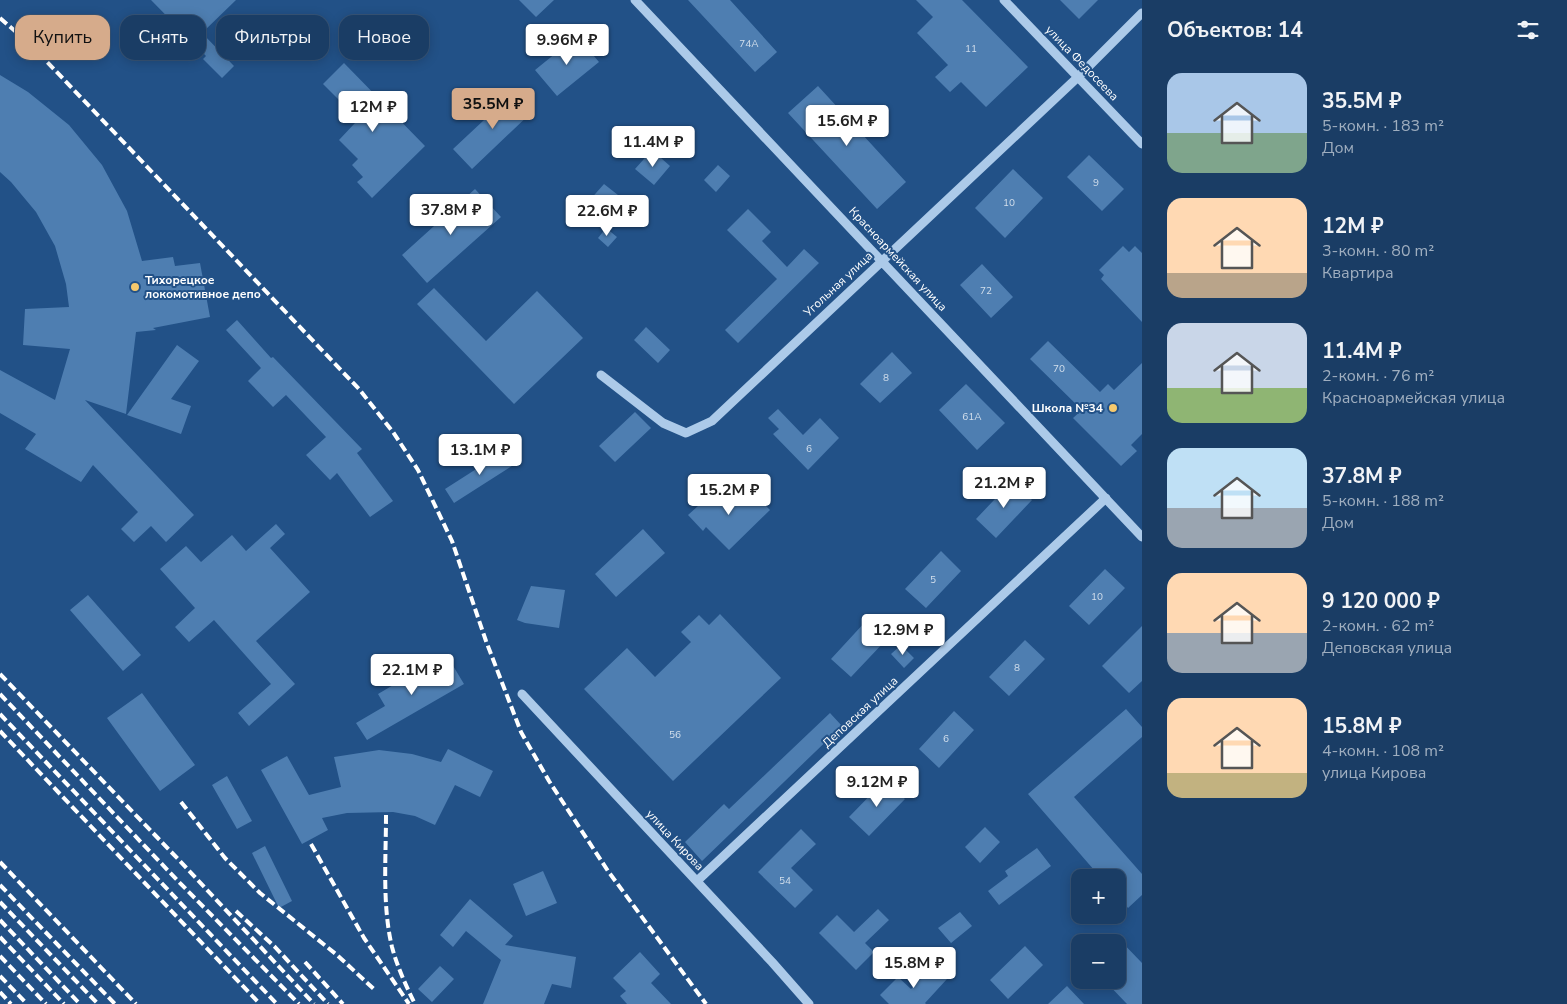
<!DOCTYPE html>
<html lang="ru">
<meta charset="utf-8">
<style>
body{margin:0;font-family:"Nunito Sans",sans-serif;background:#27486e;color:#f1f3f6;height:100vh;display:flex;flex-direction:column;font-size:19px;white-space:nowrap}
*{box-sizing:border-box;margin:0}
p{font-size:16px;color:#9faebf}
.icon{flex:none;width:28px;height:28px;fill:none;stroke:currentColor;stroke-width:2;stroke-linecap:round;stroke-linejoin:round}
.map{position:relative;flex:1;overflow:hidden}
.side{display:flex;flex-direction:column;background:#1a3d65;width:425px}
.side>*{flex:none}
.banner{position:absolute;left:15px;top:15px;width:475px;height:45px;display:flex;gap:10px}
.buttons{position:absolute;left:1071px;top:869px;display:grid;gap:10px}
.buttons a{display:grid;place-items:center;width:55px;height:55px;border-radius:10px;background:#1a3d65;box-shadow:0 2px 12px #0003,0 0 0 1px #385679;font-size:25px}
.price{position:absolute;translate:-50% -42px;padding:0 11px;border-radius:5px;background:#fff;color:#222;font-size:16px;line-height:32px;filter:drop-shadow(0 1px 2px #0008)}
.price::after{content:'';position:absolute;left:50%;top:30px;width:15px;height:11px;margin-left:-8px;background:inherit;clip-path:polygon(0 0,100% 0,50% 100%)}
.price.on{background:#d6ab8b;color:#111}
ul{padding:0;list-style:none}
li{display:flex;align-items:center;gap:15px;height:125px;padding:0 25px}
li span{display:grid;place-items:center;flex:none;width:140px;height:100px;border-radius:15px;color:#555}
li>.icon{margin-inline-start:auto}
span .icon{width:60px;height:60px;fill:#fffc;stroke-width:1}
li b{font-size:21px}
h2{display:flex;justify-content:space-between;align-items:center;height:60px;padding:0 25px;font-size:21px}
.tag{padding:0 18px;border-radius:15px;background:#1a3d65;box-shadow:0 2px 12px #0003,0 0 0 1px #385679;font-size:18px;line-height:45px}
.tag.on{background:#d6ab8b;color:#111}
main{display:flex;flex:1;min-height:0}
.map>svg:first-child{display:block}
.building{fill:#4e7eb1}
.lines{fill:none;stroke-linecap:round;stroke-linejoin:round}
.minor{stroke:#accae9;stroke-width:9}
.rail{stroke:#fff;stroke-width:4;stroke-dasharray:9 4;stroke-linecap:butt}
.poi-dot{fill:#f6c96d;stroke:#225187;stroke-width:2}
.labels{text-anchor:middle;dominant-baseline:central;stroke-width:4;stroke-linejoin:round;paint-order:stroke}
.number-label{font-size:10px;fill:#d3dfec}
.street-label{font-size:12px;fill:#fff;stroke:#225187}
.poi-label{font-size:12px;font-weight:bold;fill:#fff;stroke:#225187;text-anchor:start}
</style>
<main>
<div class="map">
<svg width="1142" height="1004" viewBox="0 0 1142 1004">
<rect width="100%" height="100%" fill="#225187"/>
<!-- building -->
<path class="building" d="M151,0h85l-34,33 32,33 -12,12 -19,-19 3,-3z
M519,0h35l-18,17z
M688,0h42l47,52 -22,20z
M916,0h46l66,67 -42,40 -25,-25 -11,10 -15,-15 13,-12 -31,-32 16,-16z
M1060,0h38l-19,19z
M577,36l22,26 -42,34 -22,-26z
M344,63l81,83 -53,52 -15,-16 6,-5 -11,-12 6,-6 -19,-19 16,-17 -5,-5 3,-4 -30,-30z
M0,75l28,17 41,33 33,40 25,46 15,50 31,-4 2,9 25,-3 10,54 -57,11 3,2 -20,2 -10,82 -41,-14 109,115 -28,27 -15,-16 -17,16 -13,-13 17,-17 -45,-47 -12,17 -56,-33 11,-15 -36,-21v-43l55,30 15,-51 -47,-4 2,-36 44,-2 -3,-23 -11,-38 -19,-34 -25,-30 -11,-10z
M818,86l88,96 -29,27 -89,-96z
M514,92l19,19 -61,58 -19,-20z
M652,150l18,16 -16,19 -19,-16z
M1089,155l35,34 -22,22 -35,-34z
M718,165l12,11 -14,16 -12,-12z
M1013,169l30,29 -38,40 -30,-30z
M604,184l14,11 -16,19 -14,-12z
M475,189l26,28 -74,66 -25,-28z
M748,209l23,23 -9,9 25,26 17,-18 15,14 -81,80 -13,-13 52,-51 -50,-49z
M606,228l11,9 -9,10 -10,-9z
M1123,246l6,6 6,-6 7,7v69l-41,-43 3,-4 -5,-5z
M982,264l31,33 -22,21 -31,-33z
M434,288l52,53 51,-50 46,47 -69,66 -97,-100z
M237,320l34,38 2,-1 89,92 -5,4 36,48 -23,16 -33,-44 -7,7 -24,-25 20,-18 -40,-42 -13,12 -25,-26 13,-13 -35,-38z
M646,327l24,23 -12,13 -24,-23z
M1048,341l52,51 8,-8 6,6 28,-27v71l-11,11 6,6 -16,15 -48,-48 9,-8 -52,-51z
M177,345l22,16 -28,38 20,7 -10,28 -54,-19z
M892,352l20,21 -32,30 -20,-19z
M966,384l39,39 -28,27 -38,-40z
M778,409l25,26 17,-17 19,20 -31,32 -35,-36 6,-5 -11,-11z
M635,412l16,16 -36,34 -16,-16z
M506,450l9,14 -61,39 -9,-14z
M1012,481l20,19 -36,38 -20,-19z
M718,488l17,17 15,-15 20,20 -41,40 -23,-23 -3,4 -15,-16z
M276,524l9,10 -15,14 40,44 -54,49 39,43 -46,42 -11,-13 33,-29 -57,-64 -25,22 -14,-15 20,-19 -35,-39 26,-23 15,16 31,-27 14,16z
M643,529l22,24 -49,44 -21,-23z
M941,551l20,20 -35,37 -21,-19z
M1105,569l20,19 -36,37 -20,-19z
M531,586l34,4 -6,38 -34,-5 -8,-3z
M88,595l53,60 -18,16 -53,-61z
M720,614l61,64 -108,103 -89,-92 43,-41 28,29 36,-35 -10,-10 18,-17 10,10z
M866,621l20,19 -35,37 -20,-18z
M1142,626v55l-13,12 -27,-27z
M1025,640l20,19 -36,37 -20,-19z
M901,645l13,13 -10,10 -13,-14z
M446,654l18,30 -97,56 -11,-17 29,-17 -7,-12z
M142,693l53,72 -35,26 -53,-73z
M1126,709l16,18v10l-68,60 68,77v21l-14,13 -10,-12v-18h-17l-73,-84z
M954,711l20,19 -35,38 -20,-19z
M830,713l12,13 -140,135 -17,-19 39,-38 5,5z
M448,749l45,22 -13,26 -25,-12 -20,40 -20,-9 -22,-4 -46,1 -25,5 6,12 -26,14 -41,-74 26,-14 22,39 32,-8 -7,-30 45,-7 33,4 29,8z
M227,776l25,45 -15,8 -25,-44z
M885,780l20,19 -36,37 -20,-19z
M985,827l15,15 -20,21 -15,-16z
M801,829l15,15 -25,24 22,22 -18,18 -37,-36z
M265,846l27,55 -13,7 -27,-55z
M1037,848l14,18 -52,39 -11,-14 20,-15 -3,-5z
M543,871l14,32 -31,13 -13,-32z
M470,899l43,37 -8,9 71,12 -5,31 -19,-4 -8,20h-61l18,-44 -35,-29 -13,16 -13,-12z
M878,909l11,11 -24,23 9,9 -18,18 -37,-37 18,-18 17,17z
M960,912l12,14 -21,17 -13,-15z
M1118,938l24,25v41h-15l-23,-24h14z
M1025,946l18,19 -35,34 -18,-19z
M640,952l20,22 -9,9 20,21h-44l-7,-8 6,-5 -13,-13z
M440,966l14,13 -22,23 -14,-13z
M933,966l14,13 -22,24 1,1h-37l-9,-9 18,-18 13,12z
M1067,986l17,18h-36z"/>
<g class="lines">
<!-- minor -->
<path class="minor" d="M635,0l507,537
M1004,0l138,144
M601,375l62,48 23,10 26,-12 366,-344 64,-64
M522,694l250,268 37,42
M697,881l409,-383"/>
<!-- rail -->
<path class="rail" d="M0,18l30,26 329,345 34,43 25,38 34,71 34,100 35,91 28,49 59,90 98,133
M0,674l178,185 136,145
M0,694l178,187 121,123
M0,714l277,290
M0,731l260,273
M181,802l44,56 35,35 77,62 39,36
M386,815c0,43 -4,90 6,132 5,19 14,39 23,57
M311,844l53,94 45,66
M0,862l136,142
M0,885l115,119
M0,902l98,102
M236,911l39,36 53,57
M0,920l80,84
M0,937l64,67
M0,956l46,48
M305,962l38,42
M0,976l27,28
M0,992l11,12"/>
</g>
<!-- markers -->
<g class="poi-dot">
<circle cx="135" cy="287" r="5"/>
<circle cx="1113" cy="408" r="5"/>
</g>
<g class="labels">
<!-- number labels -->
<g class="number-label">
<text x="749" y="44">74А</text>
<text x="971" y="49">11</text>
<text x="1096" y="183">9</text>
<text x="1009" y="203">10</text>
<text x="986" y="291">72</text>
<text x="1059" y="369">70</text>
<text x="886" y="378">8</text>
<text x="972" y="417">61А</text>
<text x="809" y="449">6</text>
<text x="933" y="580">5</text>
<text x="1097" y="597">10</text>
<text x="1017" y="668">8</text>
<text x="675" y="735">56</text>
<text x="946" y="739">6</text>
<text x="785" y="881">54</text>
</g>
<!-- street labels -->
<g class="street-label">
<text transform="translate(1082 63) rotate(46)">улица Федосеева</text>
<text transform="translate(898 259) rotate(47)">Красноармейская улица</text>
<text transform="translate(838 284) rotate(-43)">Угольная улица</text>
<text transform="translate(860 712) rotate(-43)">Деповская улица</text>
<text transform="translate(675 840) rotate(47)">улица Кирова</text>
</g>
<!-- poi labels -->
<g class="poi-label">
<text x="145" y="280">Тихорецкое<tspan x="145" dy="14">локомотивное депо</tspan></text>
<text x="1103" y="408" text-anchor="end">Школа №34</text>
</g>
</g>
</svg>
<div class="buttons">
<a>+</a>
<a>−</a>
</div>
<b class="price" style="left:567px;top:66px">9.96M ₽</b>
<b class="price on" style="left:493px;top:130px">35.5M ₽</b>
<b class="price" style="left:373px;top:133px">12M ₽</b>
<b class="price" style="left:847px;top:147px">15.6M ₽</b>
<b class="price" style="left:653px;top:168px">11.4M ₽</b>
<b class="price" style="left:451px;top:236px">37.8M ₽</b>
<b class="price" style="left:607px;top:237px">22.6M ₽</b>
<b class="price" style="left:480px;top:476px">13.1M ₽</b>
<b class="price" style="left:1004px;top:509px">21.2M ₽</b>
<b class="price" style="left:729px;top:516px">15.2M ₽</b>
<b class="price" style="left:903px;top:656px">12.9M ₽</b>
<b class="price" style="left:412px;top:696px">22.1M ₽</b>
<b class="price" style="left:877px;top:808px">9.12M ₽</b>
<b class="price" style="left:914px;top:989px">15.8M ₽</b>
<div class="banner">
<a class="tag on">Купить</a>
<a class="tag">Снять</a>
<a class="tag">Фильтры</a>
<a class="tag">Новое</a>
</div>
</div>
<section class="side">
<h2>Объектов: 14<svg class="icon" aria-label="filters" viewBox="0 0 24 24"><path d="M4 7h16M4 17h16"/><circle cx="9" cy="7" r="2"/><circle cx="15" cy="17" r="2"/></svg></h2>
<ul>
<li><span style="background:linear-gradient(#a9c7e8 60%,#7fa58c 0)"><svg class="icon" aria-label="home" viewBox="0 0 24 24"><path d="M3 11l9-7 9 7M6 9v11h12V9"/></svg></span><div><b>35.5M ₽</b><p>5-комн. · 183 m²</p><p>Дом</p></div></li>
<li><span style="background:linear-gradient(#ffd9b3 75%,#b9a48a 0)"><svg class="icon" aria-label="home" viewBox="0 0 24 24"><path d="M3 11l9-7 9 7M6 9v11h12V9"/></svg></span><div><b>12M ₽</b><p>3-комн. · 80 m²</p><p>Квартира</p></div></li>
<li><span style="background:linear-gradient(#c9d6e8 65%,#8fb573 0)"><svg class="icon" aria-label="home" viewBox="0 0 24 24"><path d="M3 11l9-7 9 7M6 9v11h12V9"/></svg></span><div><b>11.4M ₽</b><p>2-комн. · 76 m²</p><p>Красноармейская улица</p></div></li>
<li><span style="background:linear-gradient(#bfe0f5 60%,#9aa5b1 0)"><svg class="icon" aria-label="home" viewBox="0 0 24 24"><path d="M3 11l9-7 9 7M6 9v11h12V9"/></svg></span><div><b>37.8M ₽</b><p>5-комн. · 188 m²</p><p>Дом</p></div></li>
<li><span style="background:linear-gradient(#ffd9b3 60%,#9aa5b1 0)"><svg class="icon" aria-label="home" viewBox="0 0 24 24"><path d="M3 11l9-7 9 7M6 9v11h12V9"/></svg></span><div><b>9 120 000 ₽</b><p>2-комн. · 62 m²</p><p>Деповская улица</p></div></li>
<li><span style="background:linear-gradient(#ffd9b3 75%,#c2b280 0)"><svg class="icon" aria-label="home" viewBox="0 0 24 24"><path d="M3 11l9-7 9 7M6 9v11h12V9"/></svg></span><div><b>15.8M ₽</b><p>4-комн. · 108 m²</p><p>улица Кирова</p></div></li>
</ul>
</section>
</main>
